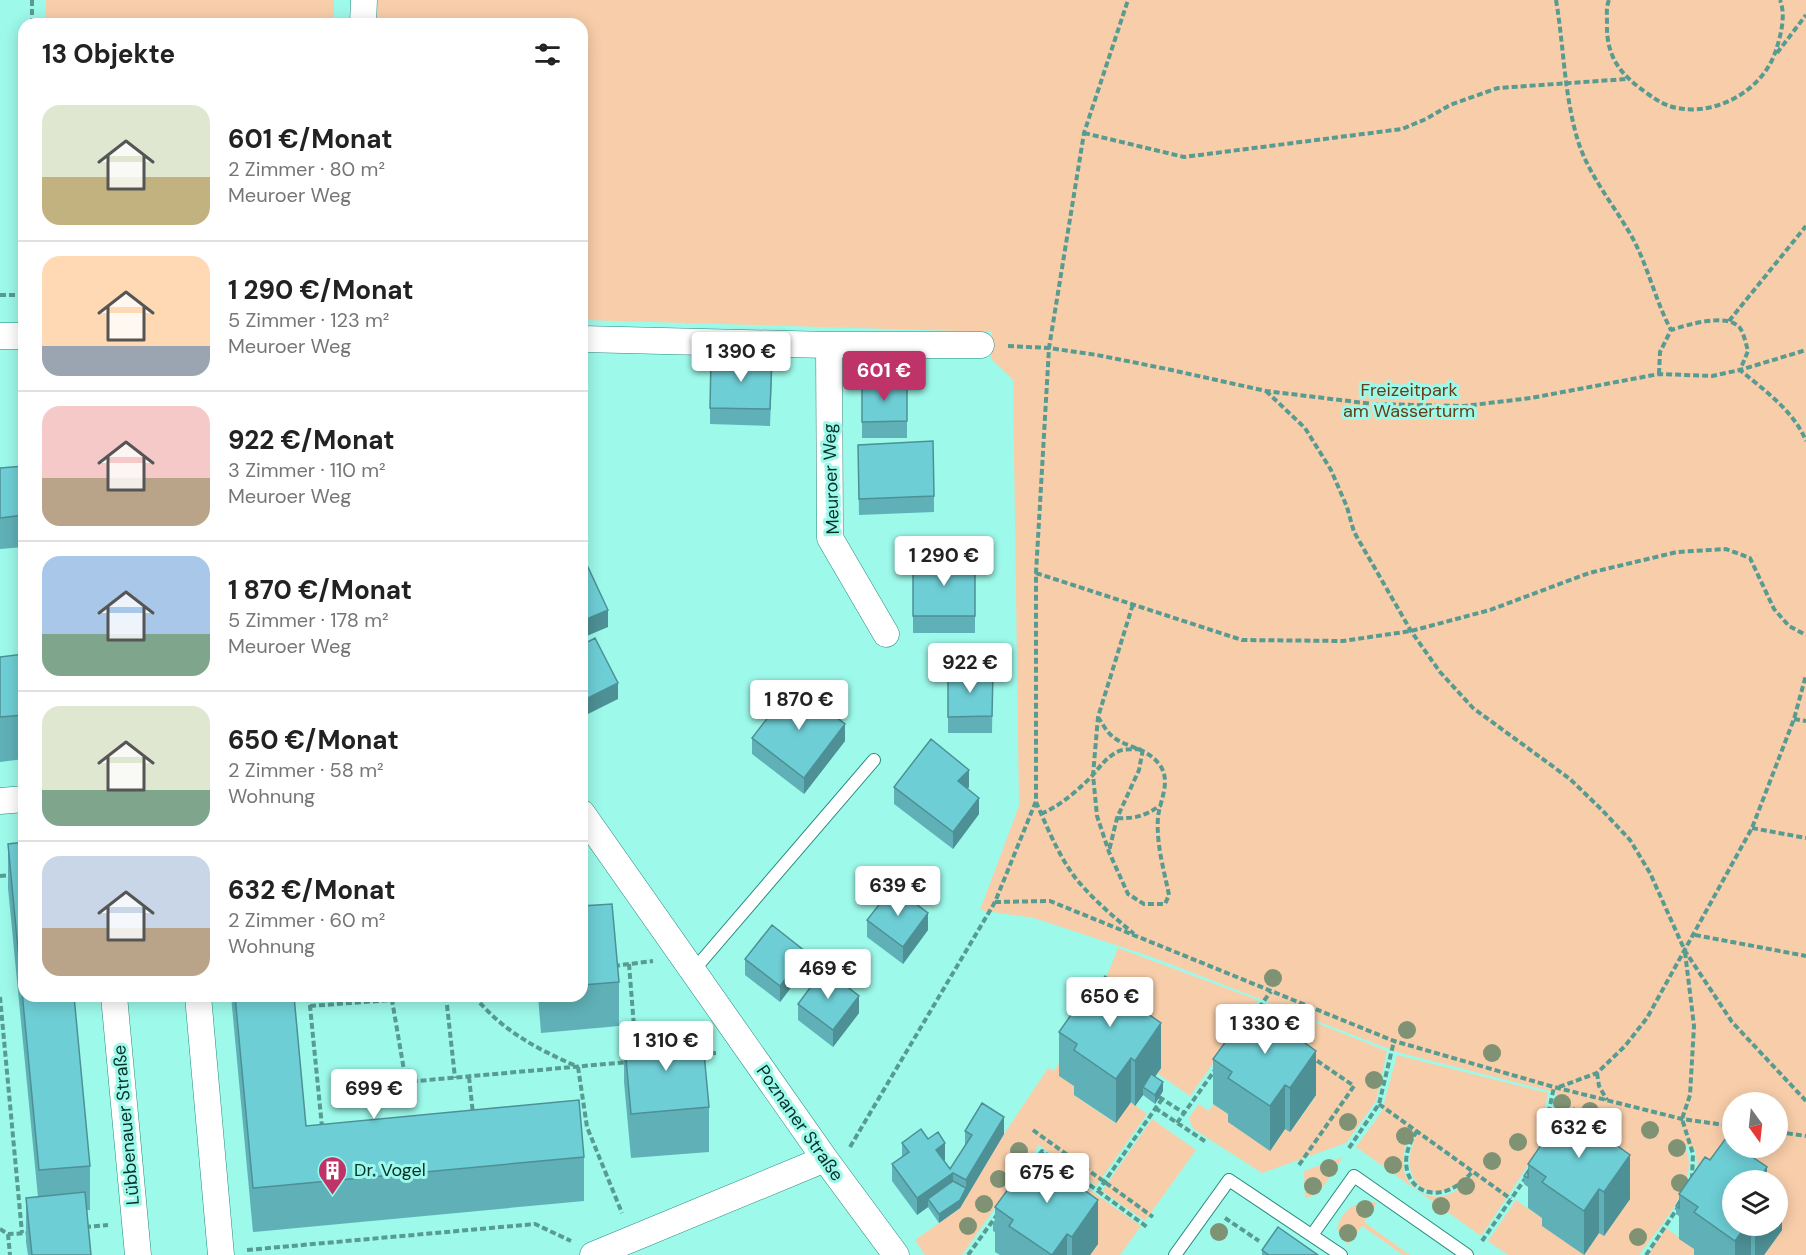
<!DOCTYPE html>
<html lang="de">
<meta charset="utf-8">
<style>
body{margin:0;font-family:"DM Sans",sans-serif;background:#f6f6f6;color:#222;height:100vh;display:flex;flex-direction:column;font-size:22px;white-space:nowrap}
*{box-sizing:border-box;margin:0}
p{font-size:20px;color:#767676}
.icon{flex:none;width:33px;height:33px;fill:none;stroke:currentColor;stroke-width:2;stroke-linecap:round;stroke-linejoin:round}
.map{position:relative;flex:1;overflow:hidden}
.panel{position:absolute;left:18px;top:18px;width:570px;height:984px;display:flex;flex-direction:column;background:#fff;border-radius:18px;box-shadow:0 3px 15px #0003}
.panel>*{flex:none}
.needle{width:39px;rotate:165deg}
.fabs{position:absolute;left:1722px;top:1092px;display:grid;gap:12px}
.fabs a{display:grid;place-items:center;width:66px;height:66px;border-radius:50%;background:#fff;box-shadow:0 3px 15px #0003;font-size:30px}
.price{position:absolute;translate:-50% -51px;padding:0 14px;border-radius:6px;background:#fff;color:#222;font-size:20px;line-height:39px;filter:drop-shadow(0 2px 3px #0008)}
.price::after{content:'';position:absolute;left:50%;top:36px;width:18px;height:14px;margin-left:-9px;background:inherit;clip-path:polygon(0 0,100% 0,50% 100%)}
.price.current{background:#be3368;color:#fff}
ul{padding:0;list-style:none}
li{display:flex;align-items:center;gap:18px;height:150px;padding:0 24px}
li+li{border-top:2px solid #e0e0e0}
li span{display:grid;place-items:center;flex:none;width:168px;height:120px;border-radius:18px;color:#555}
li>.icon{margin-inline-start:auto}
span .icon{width:72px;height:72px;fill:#fffc;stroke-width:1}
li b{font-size:26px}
h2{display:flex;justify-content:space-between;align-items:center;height:72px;padding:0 24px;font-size:26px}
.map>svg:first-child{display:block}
.green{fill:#f8ceaa;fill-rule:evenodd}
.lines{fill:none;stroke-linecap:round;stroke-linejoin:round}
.service-casing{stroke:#278a7d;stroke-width:14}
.minor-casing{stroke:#278a7d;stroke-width:27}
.path{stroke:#579b91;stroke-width:4;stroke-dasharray:6 3;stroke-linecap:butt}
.service{stroke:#fff;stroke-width:12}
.minor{stroke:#fff;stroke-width:26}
.tree{fill:#7f9274}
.wall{fill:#5fb1b7}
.shaded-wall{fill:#4d9095}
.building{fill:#6eced5;stroke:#4d9095;stroke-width:1.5}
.labels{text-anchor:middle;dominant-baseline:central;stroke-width:6;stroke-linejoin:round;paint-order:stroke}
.park-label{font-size:18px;fill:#663d14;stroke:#9df9ea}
.street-label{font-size:18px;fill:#06302a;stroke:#9df9ea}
.poi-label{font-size:18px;fill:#06302a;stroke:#9df9ea;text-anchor:start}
</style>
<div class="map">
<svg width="1806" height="1255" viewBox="0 0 1806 1255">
<rect width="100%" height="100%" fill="#9df9ea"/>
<!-- green -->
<path class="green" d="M46,0h288v24h-289z
M378,0h1428v1255h-42l17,-25 -3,-4v-46h-46l-36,-2 1,-16 -2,-13 -10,-5c1,6 4,13 4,19 -1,35 -30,64 -50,92h-55l15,-22 6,3 -61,-82 13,-61 -160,-41 -248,-96 -115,-38 -54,-8 39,-104 -6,-426 -22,-21 1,-27 -410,-12v-296h-174v-5h-31zM1732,1102h46v46h-46z
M1118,948l140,52 -68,96 -33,-23 4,-6 -84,22 -3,6 41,28 16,-21 16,12 -51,72 -57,-41 -77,110h-37l-10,-15 45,-32 44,-74 44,-66 6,3 40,-63z
M1269,1004l118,47 -11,50 -30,42 -84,30 -64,-41 -6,-5 -3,-10 10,-13 10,7 4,-7 19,12 38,35 15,-22 5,3 26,-36 -71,-59z
M1397,1055l151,38 -11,59 -56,84 -125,-89 26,-36zM1411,1135l4,3c-20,46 21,74 51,37l4,2c-31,44 -88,6 -59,-42z
M1152,1119l44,31 -51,71 -43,-30z
M1343,1157c-8,11 -23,41 -38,41l-1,-27z
M1045,1158l96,68 -21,29h-30z
M1516,1200l30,21 38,34h-76l-20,-14z
M1370,1201l7,2 -13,19 46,33h-7l-41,-29 -14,19 -11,-16c5,-18 14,-25 33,-28z
M1666,1228l32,23 -3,4h-44l-2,-2z"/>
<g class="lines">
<defs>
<path id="service" d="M693,971l181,-211
M1312,1235l42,-59 113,79
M1175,1255l54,-75 112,75"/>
<path id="minor" d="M363,24l1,-24
M0,336h24
M582,339l247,6h152
M829,345l1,193 56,96
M0,801l24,-2
M582,813l243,346 71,96
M114,996l24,259
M198,996l23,259
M593,1255l232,-96"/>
</defs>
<!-- service casing -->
<use href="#service" class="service-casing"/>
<!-- minor casing -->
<use href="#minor" class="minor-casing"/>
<!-- path -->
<path class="path" d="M1556,0c8,47 8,95 22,141 11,35 36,64 54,96 16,29 23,63 39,93
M1609,0c-3,7 -2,15 -2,23 -1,35 14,52 41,71 10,7 18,12 29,14 41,8 87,-19 99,-58 5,-15 10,-35 4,-50
M32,24v-24
M1777,53l29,-38
M1084,133l100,24 218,-28 24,-10 24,-14 48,-17 129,-9
M0,295h24
M1729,321l77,-95
M1008,346l41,2 48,7 70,14 99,22 107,13 91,2 67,-8 128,-24 53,2 28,-6 66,-20
M1659,374l1,-22 11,-22c16,-5 56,-18 69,-2 4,6 6,16 8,23l-8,19c24,20 54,41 66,71
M1266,391l39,37 26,42 16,37 7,25 57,99 29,41 33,36 97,71 32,31 28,30 20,33 35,78 47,71 74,79
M1036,573l206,67 101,1 68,-10 79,-21 99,-37 88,-21 49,-3 24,9 24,51 15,17 17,9
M1098,717c4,6 8,14 14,19 14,12 34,11 47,28 13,16 1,36 -1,53 -2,27 6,53 11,78l-4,9h-21l-16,-10 -19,-42 -12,-36 -4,-41 5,-58 35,-113
M1794,719l12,2
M1036,802c11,25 22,52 38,74 17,22 39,40 60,58
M1041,814c20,-9 35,-22 50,-37 9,-10 15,-20 28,-26 7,-3 17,-1 24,-2l-4,21 -22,48 -8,33
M1117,818c18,1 28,-2 44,-13
M1752,828l54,10
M0,876l11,-1
M995,902l55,-1 344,140 160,46 128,32 50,7
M1695,935l111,21
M1685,952l9,74 -4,69 -8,24 11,35 -1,24
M629,964l6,75
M614,966l39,-5
M309,996l13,131
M446,996l9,82
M474,996c29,35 61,52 102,70
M0,997l22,236
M392,1000l40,-4
M310,1006l82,-6 14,82 222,-20
M1259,1008l12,-17
M701,1054l17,-1
M578,1067l9,60 35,86
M1597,1073l2,13 8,14
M469,1077l4,37
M1559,1087l38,-14 28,-27 22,-28 105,-190 42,-109 12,-44
M1159,1097l25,16
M1379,1104l132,95
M1155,1108l51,34
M1177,1123l38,-53
M1033,1130l120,87
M1417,1131c-33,48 16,88 56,40
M1778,1132l28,4
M850,1147l145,-245 41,-101v-228l13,-225 35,-215 44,-133
M1349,1148l30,-44 15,-63
M1541,1148l13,-61
M1299,1165l55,-79 -41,-28
M1024,1177l18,-26 56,40 64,-92
M1098,1191l49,36
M1225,1218l34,23
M85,1227l23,-2
M0,1229l8,5 23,-1
M8,1234l2,21
M1482,1241l45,-65
M247,1250l288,-26 36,17
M968,1255l29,-40
M1646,1255l33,-49"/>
<!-- service -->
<use href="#service" class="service"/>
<!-- minor -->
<use href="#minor" class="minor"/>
</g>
<!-- trees -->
<g class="tree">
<circle cx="1273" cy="978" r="9"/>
<circle cx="1407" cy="1030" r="9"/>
<circle cx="1492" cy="1053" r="9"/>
<circle cx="1374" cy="1080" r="9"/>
<circle cx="1562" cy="1103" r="9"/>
<circle cx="1590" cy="1111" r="9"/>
<circle cx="1610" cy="1117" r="9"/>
<circle cx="1348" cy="1122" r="9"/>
<circle cx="1650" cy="1130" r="9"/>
<circle cx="1405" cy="1136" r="9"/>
<circle cx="1518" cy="1142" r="9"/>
<circle cx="1677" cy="1148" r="9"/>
<circle cx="1019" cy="1151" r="9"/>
<circle cx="1492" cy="1161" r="9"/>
<circle cx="1393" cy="1165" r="9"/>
<circle cx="1329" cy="1168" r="9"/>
<circle cx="999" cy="1179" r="9"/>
<circle cx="1680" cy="1183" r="9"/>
<circle cx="1313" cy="1186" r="9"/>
<circle cx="1466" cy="1186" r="9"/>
<circle cx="984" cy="1204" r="9"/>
<circle cx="1441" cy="1206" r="9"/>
<circle cx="1365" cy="1209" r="9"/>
<circle cx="968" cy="1226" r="9"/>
<circle cx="1219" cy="1232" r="9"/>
<circle cx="1348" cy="1233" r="9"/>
<circle cx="1638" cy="1237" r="9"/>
</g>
<!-- wall -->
<path class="wall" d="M772,375l-2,51 -60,-2v-16z
M907,383v55h-45v-54z
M858,445l76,51v16l-75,3z
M24,466v81l-24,2v-81z
M913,558h62v75h-62z
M24,654v105l-24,3v-105z
M948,672h45l-1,61h-44z
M752,738l93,3 -41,53 -52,-40z
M894,787h75l-1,1 11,26 -26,35 -59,-45z
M8,844l82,322v44h-3l4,45h-63l-2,-13v-44l12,-1 -30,-309z
M582,906l37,76v44l-78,7 -3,-37h44z
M867,920l61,10 -25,34 -36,-27z
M745,959l61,9 -26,34 -35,-27z
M231,996h63l12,130 278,31v44l-331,31z
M1090,998l58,16 13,54 -6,9 8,14 -8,13 -12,-9 -8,11 -4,-4 -15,21 -42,-28v-9l-15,-10v-44z
M798,1004l61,9 -26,34 -35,-27z
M1245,1026l57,15 14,54 -26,37 -5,-3 -15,22 -42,-29v-8l-15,-10v-45z
M624,1037l85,70v45l-78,6 -7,-76z
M1559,1130l71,69 -26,37 -5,-3 -15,22 -42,-29v-8l-14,-10v-21l-4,-3v-8l4,-6v-6z
M965,1131l39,3 -44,74 -21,15 -11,-16 -11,8 -25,-34v-17l10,-7v-14l43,17 -1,1 6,8 15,-23z
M1710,1160l22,66h46l4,4 -18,25h-70v-6l-15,-10v-23l-3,-2v-8l3,-5v-7z
M1027,1174l57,16 14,54 -8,11h-90l-5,-3v-20l-2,-1v-9l2,-2v-13z
M1262,1250l56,5h-56z"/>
<!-- shaded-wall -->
<path class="shaded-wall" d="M608,610v17l-26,11v-17z
M618,683v16l-36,18v-16z
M845,724v17l-41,53v-16z
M969,770v17l-11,11v-17z
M979,798v16l-26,35v-17z
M928,913v17l-25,34v-17z
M806,952v16l-26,34v-16z
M859,996v17l-26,34v-17z
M1148,1006v37l13,-20v45l-15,21 -3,-2v8l-8,11v-45l9,-50z
M1302,1033v38l14,-20v44l-26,37v-44l8,-50z
M1131,1058v44l-15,21v-44z
M1163,1082v9l-8,13v-9z
M1285,1085v44l-15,22v-45z
M1004,1117v17l-44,74 -21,15v-9l27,-26v-8z
M1615,1136v40l15,-21v44l-26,37v-44l8,-50z
M945,1143v17l-9,6v-16z
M1767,1167v13l-4,-7z
M953,1173v17l-25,9v8l-11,8v-17z
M1084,1181v38l14,-19v44l-8,11h-18v-18l8,-50z
M1782,1186v44l-18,25h-9v-29h23v-34z
M1599,1189v44l-15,22v-44z
M1746,1226h5v29h-16v-14z
M1067,1234v21h-15z"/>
<!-- building -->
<path class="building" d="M711,357l61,1 -2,51 -60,-1z
M907,383v38l-45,1v-38z
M933,441l1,55 -75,3 -1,-54z
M24,466v49l-24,3v-50z
M913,558h62v58h-62z
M587,565l21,45 -26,11v-54z
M595,638l23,45 -36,18v-56z
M24,654v61l-24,2v-60z
M948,672h45l-1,44 -44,1z
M794,684l51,40 -41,54 -52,-40z
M931,739l38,31 -11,11 21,17 -26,34 -59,-45z
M24,842v154h50l16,170 -51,4 -31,-326z
M893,887l35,26 -25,34 -36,-27z
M612,904l7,78 -37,3v-79z
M772,925l34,27 -26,34 -35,-27z
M824,969l35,27 -26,34 -35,-26z
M1105,976l43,30 -4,5 17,12 -26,38 -4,-3 -15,21 -42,-29 3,-6 -18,-12 26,-37 5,3z
M235,996h59l12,130 273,-26 5,57 -331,31z
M1260,1004l42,29 -4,5 18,13 -26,37 -5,-3 -15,21 -42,-28 4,-6 -19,-13 27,-37 5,4z
M702,1031l7,76 -78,7 -7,-77z
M1151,1074l12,8 -8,13 -12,-8z
M982,1103l22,14 -38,63 -13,-7 -36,25 -25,-34 17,-12 -7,-9 19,-14 7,10 10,-7 7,11 -9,7 14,19 22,-34 -7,-4z
M1574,1108l41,28 -3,6 18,13 -26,37 -5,-3 -15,22 -42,-29 4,-5 -18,-13 26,-38 5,4z
M1726,1138l6,5v5h7l28,19 -4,6 11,7h-42v46h14l-11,15 -41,-29 4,-5 -19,-13 26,-37 5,3z
M1042,1152l42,29 -4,6 18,13 -26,37 -5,-3 -15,21 -43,-29 4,-6 -18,-13 27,-37 5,4z
M1528,1170v8l-4,-2z
M953,1181l13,7 -6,12 -21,14 -11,-15z
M1778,1183l4,3 -4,6z
M85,1192l6,63h-59l-6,-57z
M1679,1201v7l-3,-2z
M1278,1227l40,28h-49l-7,-5z"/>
<!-- icons -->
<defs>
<symbol id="building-pin" viewBox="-11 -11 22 30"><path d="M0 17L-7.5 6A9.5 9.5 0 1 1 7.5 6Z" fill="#be3368" stroke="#9df9ea"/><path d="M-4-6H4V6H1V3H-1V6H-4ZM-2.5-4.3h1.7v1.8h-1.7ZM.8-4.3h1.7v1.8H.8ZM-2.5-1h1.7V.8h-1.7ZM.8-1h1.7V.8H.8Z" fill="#fff"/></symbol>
</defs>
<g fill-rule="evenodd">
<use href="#building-pin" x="316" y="1154" width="33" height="45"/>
</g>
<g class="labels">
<!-- park labels -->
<g class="park-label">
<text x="1409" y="390">Freizeitpark<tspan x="1409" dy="21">am Wasserturm</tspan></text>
</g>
<!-- street labels -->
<g class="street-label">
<text transform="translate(831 479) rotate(-92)">Meuroer Weg</text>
<text transform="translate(800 1123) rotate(55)">Poznaner Straße</text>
<text transform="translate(126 1125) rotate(-95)">Lübbenauer Straße</text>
</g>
<!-- poi labels -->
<g class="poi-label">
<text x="354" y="1170">Dr. Vogel</text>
</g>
</g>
</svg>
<div class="fabs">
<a><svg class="needle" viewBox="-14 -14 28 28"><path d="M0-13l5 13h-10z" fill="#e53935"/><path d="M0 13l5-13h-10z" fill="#767676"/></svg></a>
<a><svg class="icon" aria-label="layers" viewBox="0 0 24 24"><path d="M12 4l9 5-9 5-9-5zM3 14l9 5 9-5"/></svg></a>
</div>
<b class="price" style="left:741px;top:383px">1 390 €</b>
<b class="price current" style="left:884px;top:402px">601 €</b>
<b class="price" style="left:944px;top:587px">1 290 €</b>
<b class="price" style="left:970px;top:694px">922 €</b>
<b class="price" style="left:799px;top:731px">1 870 €</b>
<b class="price" style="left:898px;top:917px">639 €</b>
<b class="price" style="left:828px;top:1000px">469 €</b>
<b class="price" style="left:1110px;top:1028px">650 €</b>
<b class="price" style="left:1265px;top:1055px">1 330 €</b>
<b class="price" style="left:666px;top:1072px">1 310 €</b>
<b class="price" style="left:374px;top:1120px">699 €</b>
<b class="price" style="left:1579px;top:1159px">632 €</b>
<b class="price" style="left:1047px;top:1204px">675 €</b>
<section class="panel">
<h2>13 Objekte<svg class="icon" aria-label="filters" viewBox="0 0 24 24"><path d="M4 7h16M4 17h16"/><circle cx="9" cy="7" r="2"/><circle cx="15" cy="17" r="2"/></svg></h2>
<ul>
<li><span style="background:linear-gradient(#dfe7d0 60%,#c2b280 0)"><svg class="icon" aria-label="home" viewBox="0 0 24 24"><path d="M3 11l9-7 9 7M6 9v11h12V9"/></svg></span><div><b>601 €/Monat</b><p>2 Zimmer · 80 m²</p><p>Meuroer Weg</p></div></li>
<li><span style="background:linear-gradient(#ffd9b3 75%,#9aa5b1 0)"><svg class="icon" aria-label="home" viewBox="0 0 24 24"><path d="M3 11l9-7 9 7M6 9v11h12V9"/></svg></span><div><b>1 290 €/Monat</b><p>5 Zimmer · 123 m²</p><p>Meuroer Weg</p></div></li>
<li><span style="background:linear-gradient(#f6c9c9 60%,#b9a48a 0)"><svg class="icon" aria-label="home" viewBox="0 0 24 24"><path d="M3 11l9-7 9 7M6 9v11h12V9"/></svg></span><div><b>922 €/Monat</b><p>3 Zimmer · 110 m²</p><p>Meuroer Weg</p></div></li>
<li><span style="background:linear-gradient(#a9c7e8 65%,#7fa58c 0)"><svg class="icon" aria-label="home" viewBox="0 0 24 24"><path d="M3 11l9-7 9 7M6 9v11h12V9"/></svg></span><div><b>1 870 €/Monat</b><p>5 Zimmer · 178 m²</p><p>Meuroer Weg</p></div></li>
<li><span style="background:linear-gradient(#dfe7d0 70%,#7fa58c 0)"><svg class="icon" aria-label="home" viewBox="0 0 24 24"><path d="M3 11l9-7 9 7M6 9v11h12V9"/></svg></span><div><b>650 €/Monat</b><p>2 Zimmer · 58 m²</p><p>Wohnung</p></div></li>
<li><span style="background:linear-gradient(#c9d6e8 60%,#b9a48a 0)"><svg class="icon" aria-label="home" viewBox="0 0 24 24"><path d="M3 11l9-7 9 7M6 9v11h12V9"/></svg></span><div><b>632 €/Monat</b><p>2 Zimmer · 60 m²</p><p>Wohnung</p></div></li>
</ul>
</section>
</div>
